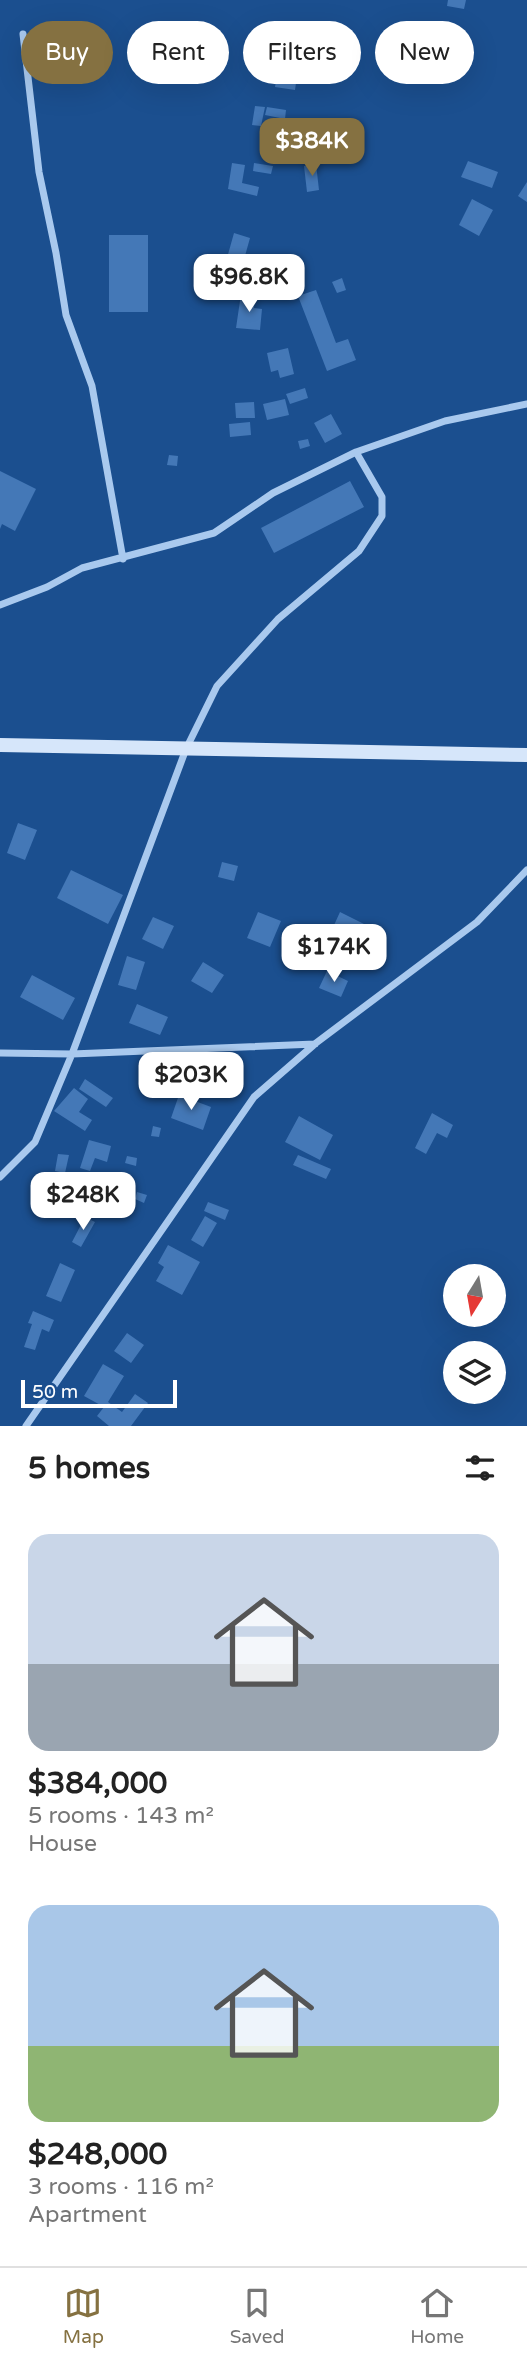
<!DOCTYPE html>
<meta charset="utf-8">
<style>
body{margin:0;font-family:"Varela Round",sans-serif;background:#f2f2f2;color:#222;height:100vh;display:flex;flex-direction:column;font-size:26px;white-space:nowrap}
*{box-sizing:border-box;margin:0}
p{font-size:23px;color:#767676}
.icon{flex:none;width:38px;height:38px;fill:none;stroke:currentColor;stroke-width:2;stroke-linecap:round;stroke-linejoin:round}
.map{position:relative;height:1426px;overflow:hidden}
.panel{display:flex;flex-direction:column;background:#fff;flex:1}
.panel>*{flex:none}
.hud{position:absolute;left:21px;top:21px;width:486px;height:63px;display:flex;gap:14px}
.needle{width:46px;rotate:191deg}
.buttons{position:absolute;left:443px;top:1264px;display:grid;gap:14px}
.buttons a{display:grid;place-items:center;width:63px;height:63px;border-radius:50%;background:#fff;box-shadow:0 7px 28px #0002;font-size:35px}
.scale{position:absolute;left:21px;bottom:18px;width:156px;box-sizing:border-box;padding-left:7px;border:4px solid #fff;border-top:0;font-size:19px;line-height:24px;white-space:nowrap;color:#fff;-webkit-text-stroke:5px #1b4f8f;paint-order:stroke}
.price{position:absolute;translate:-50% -60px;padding:0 16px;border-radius:14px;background:#fff;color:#222;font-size:23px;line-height:46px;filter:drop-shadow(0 2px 4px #0008)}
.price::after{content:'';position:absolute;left:50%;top:42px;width:21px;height:16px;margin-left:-10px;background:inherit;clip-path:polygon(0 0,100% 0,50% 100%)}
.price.active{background:#857141;color:#fff}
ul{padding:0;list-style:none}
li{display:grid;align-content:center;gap:14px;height:371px;padding:0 28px}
li span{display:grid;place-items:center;height:217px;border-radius:21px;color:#555}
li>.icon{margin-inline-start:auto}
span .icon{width:126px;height:126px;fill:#fffc;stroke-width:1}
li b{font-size:30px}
h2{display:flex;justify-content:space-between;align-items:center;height:84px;padding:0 28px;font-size:30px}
.tag{padding:0 24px;border-radius:32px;background:#fff;box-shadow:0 7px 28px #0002;font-size:24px;line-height:63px}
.tag.active{background:#857141;color:#fff}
.dock{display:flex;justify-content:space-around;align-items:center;height:98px;border-top:2px solid #e0e0e0;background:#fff;font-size:19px;color:#767676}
.dock a{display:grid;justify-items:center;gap:4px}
.dock .active{color:#857141}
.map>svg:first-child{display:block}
.building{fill:#4478b7}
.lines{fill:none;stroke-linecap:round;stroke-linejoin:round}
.street{stroke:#a9c9ee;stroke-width:7}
.secondary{stroke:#d6e6fa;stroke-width:14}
</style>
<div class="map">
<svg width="527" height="1426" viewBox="0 0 527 1426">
<rect width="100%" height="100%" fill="#1b4f8f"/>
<!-- building -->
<path class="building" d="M448,0h18l-2,9 -17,-3z
M306,26l2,17h-16l-1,-16z
M276,81l20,2 -1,7 -20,-3z
M255,106l10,1 -4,19 -9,-1z
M267,107l19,3 -1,9 -20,-4z
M468,161l30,11 -6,16 -31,-11z
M232,163l13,2 -3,18 17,4 -2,9 -29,-7z
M254,163l19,3 -2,8 -18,-3z
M316,164l3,26 -12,2 -3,-26z
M527,182v20l-9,-6z
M472,199l21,11 -14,26 -20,-11z
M234,233l16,5 -7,25 -16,-5z
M109,235h39v77h-39z
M342,278l4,12 -9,3 -5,-11z
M316,290l20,53 12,-4 8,21 -29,11 -29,-75z
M241,294h14l-1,14 8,1 -2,21 -24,-2z
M288,348l6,26 -14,4 -2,-8 -7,2 -4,-19z
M305,388l3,10 -18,6 -4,-10z
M285,399l4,16 -22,5 -4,-16z
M254,402l1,16h-19l-1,-15z
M331,414l11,20 -17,9 -11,-20z
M250,422l1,13 -21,2 -1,-13z
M308,439l2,7 -10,3 -2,-8z
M169,455l9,1 -1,10 -10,-1z
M0,471l36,18 -21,42 -13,-7 -2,5z
M350,481l14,26 -90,46 -13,-25z
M18,823l19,7 -12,30 -18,-7z
M222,862l16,4 -4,15 -16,-4z
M71,870l52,25 -15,29 -51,-26z
M258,912l23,9 -11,26 -23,-9z
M340,912l24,12 -10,21 -24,-11z
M153,917l21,9 -11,23 -21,-10z
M127,956l18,6 -9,28 -18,-5z
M203,962l21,13 -12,18 -21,-12z
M327,971l21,10 -7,16 -22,-9z
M32,975l43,23 -12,22 -43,-23z
M137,1004l31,13 -8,18 -31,-12z
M85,1079l28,19 -7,9 -27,-18z
M74,1088l14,11 -9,13 13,8 -7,11 -31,-20z
M179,1095l32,12 -8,23 -32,-12z
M432,1113l21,12 -6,13 -10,-5 -11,21 -11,-6z
M299,1116l34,19 -13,25 -35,-18z
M153,1126l8,2 -2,9 -8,-1z
M89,1140l22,6 -4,16 -12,-4 -5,13 -10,-3z
M58,1154l11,1 -4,18 -10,-2z
M298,1155l33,14 -5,10 -33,-14z
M127,1156l10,2 -1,8 -11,-3z
M108,1190l13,4 -6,20 -14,-4z
M77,1191l24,4 -2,15 -24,-5z
M137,1192l10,3 -3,8 -9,-4z
M208,1202l21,8 -4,10 -21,-9z
M205,1216l12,7 -14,24 -12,-7z
M85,1217l10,5 -14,25 -9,-5z
M168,1245l32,17 -18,33 -26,-14 8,-14 -6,-4z
M60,1263l15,7 -14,32 -15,-6z
M33,1311l21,9 -5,12 -7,-3 -7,21 -11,-3 8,-23 -4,-1z
M127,1333l17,12 -13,18 -17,-12z
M103,1364l21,12 -16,26 14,10 13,-18 13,9 -17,23h-22l-12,-10 7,-9 -20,-11z"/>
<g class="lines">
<!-- street -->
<path class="street" d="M23,34l16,138 17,81 10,62 26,71 31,173
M0,605l47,-18 35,-19 132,-35 59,-40 83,-41 89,-31 82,-17
M0,1053l72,1 243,-10
M0,1177l35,-35 37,-88 114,-305 31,-63 61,-67 81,-68 23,-35v-19l-26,-45
M26,1426l228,-329 62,-54 161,-121 50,-52"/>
<!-- secondary -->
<path class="secondary" d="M0,745l527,10"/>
</g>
</svg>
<div class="buttons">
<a><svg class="needle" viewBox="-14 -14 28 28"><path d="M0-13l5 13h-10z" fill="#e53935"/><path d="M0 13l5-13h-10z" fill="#767676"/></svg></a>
<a><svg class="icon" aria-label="layers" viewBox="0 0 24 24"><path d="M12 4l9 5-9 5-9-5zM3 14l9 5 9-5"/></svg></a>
</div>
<div class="scale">50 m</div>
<b class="price active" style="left:312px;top:178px">$384K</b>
<b class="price" style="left:249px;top:314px">$96.8K</b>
<b class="price" style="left:334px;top:984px">$174K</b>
<b class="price" style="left:191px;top:1112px">$203K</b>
<b class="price" style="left:83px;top:1232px">$248K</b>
<div class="hud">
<a class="tag active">Buy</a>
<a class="tag">Rent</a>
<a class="tag">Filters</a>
<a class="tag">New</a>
</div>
</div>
<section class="panel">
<h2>5 homes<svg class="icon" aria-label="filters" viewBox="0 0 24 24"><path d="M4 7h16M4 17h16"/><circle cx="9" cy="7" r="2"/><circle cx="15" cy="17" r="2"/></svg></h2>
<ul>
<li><span style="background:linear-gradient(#c9d6e8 60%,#9aa5b1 0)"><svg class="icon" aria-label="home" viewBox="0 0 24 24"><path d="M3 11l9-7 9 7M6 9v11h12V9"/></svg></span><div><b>$384,000</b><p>5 rooms · 143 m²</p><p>House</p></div></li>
<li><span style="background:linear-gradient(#a9c7e8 65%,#8fb573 0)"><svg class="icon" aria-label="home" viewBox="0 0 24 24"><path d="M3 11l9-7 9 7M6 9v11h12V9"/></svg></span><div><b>$248,000</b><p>3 rooms · 116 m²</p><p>Apartment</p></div></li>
</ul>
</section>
<nav class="dock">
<a class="active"><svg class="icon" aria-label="map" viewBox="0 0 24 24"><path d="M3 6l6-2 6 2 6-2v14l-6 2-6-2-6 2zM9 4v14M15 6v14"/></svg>Map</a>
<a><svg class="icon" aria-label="saved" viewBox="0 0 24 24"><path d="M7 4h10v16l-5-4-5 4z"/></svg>Saved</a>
<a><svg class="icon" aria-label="home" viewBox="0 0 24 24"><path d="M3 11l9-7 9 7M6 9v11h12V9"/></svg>Home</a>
</nav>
